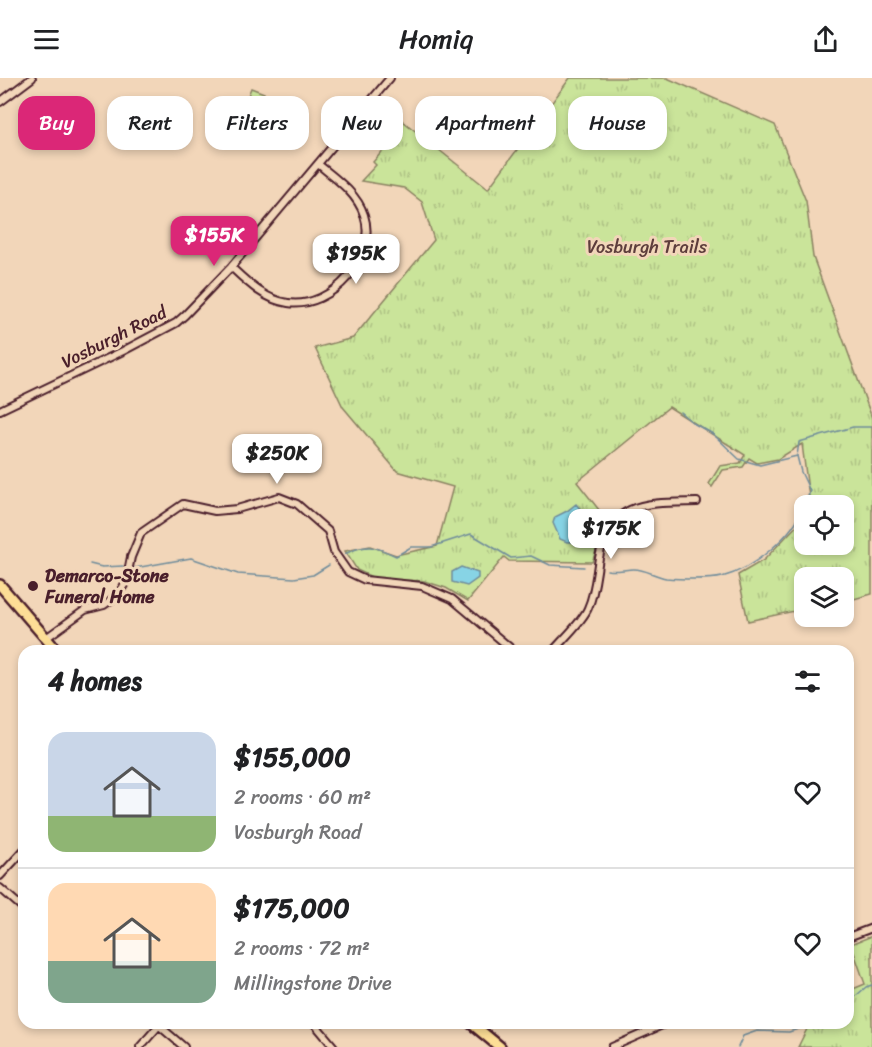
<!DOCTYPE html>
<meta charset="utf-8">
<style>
body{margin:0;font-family:Sriracha,sans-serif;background:#f6f6f6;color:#202124;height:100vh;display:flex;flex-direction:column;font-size:22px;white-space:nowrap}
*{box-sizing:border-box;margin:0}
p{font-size:20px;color:#757577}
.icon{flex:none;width:33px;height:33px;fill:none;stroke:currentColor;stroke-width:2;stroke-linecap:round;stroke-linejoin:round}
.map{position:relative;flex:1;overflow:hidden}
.sheet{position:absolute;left:18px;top:567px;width:836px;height:384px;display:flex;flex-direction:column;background:#fff;border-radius:18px;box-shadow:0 3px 9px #0003}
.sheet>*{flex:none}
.top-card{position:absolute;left:18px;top:18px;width:837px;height:54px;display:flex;gap:12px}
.buttons{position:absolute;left:794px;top:417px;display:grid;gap:12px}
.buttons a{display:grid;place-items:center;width:60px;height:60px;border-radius:12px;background:#fff;box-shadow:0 3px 9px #0003;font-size:30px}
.price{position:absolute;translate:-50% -51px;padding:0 14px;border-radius:12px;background:#fff;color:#222;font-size:20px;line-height:39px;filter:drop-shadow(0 2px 3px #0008)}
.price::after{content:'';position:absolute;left:50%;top:36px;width:18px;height:14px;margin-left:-9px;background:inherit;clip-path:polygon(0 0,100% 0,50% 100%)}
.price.active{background:#db2777;color:#fff}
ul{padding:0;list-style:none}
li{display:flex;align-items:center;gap:18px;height:150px;padding:0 30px}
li+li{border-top:2px solid #e0e0e0}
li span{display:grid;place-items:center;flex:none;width:168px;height:120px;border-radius:18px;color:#555}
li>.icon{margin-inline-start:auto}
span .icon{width:72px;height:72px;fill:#fffc;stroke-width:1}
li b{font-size:26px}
h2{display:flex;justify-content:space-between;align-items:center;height:72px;padding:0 30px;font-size:26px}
.chip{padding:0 21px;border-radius:18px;background:#fff;box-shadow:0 3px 9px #0003;font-size:21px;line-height:54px}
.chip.active{background:#db2777;color:#fff}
header{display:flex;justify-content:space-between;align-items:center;height:78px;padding:0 30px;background:#fff;font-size:27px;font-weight:600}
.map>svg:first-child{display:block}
.grass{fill:#cae49a;stroke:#8a8262;stroke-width:1.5}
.park{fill:url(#park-tufts);stroke:#8a8262;stroke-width:1.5}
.water{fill:#87d4e5;stroke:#6f8c9b;stroke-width:1.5}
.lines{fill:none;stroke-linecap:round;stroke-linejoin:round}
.stream{stroke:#6f8c9b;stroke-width:1.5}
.street-casing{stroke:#4a1f2b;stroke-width:10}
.primary-casing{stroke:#4a1f2b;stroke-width:14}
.street{stroke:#f2d6b9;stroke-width:6}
.primary{stroke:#fdde96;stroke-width:9}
.poi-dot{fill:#4a1f2b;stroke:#f2d6b9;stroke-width:2}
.labels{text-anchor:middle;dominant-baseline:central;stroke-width:6;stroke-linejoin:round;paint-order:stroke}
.park-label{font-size:18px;fill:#5d3d3c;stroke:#f2d6b9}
.street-label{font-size:18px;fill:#4a1f2b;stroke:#f2d6b9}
.poi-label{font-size:18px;font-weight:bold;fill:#4a1f2b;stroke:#f2d6b9;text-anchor:start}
</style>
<header><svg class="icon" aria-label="menu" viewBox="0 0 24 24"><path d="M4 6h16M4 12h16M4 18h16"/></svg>Homiq<svg class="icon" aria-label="share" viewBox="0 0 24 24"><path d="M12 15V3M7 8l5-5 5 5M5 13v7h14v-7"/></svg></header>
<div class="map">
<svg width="872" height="969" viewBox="0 0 872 969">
<defs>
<pattern id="park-tufts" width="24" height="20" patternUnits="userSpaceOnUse" patternTransform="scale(1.5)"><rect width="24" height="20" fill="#cae49a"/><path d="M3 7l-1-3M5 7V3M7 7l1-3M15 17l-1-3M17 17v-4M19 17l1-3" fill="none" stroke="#afc385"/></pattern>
</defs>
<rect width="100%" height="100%" fill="#f2d6b9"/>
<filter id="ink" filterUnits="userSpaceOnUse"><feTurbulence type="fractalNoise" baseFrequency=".0167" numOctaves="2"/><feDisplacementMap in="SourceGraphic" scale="12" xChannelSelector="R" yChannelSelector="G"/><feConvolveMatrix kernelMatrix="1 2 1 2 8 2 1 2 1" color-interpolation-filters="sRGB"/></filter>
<g filter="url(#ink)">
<!-- grass -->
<path class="grass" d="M251,10l13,5 -10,23 -12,-5z"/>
<!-- park -->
<path class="park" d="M570,0h97l108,47 31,76 7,56 59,161v176l-29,8v-24h-39v31l-56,12 -10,-46 26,-15 40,-42v26h39v-38l-33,-1 -8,-61 -24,15 -21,4 -8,-5 -6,9 -20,3 -11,17 -3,-3 11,-18 20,-3 5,-8 -76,-48 -92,75 30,38 -15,42 -83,-1 -5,-4 -36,44 -22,-13 -22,-7 -48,-2 -19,-9 -12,-19 25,-5 26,9 41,-9 16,-59 -56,-16 -54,-64 -28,-59 38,-10 81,-98 -12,-38 -18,-14 -43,-7 15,-16 -3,-3 22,-25 -25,-23 9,-12 109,87z
M872,858v111h-74l12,-24h38v-32l17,-7 -14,-40z"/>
<!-- water -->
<path class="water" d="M576,426l9,11 -4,4 10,3 5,5 -10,14 -4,-8v-9l-4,-3v21h-11l-7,-3 -7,-16 2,-6 12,-6z
M461,489l17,6v5l-11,8 -15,-4v-10z"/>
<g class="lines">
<!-- stream -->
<path class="stream" d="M680,334l13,11 20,11 26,25 21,6 37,-9 2,-14 54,-15h19
M797,378l4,16 9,19 -5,14
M345,476c21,-11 30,-8 51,2l15,-9h20l40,-13 40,24 20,-2 19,9 34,2
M90,486l12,3 21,-1
M135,490l56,-10 47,16 56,4 19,-3 16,-10
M607,492c10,2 17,-1 27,-1 11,0 21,7 32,9 12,1 45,2 56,-1 31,-8 71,-41 82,-71
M848,925l18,-16 6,-2
M738,969l5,-11 14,-5 32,1 27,-9"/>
<defs>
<path id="street" d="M0,24l32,-24
M231,189c16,15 34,33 57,36 44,6 90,-46 76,-88 -7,-22 -29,-37 -46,-51
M0,332l123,-59 53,-28 9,-8 46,-48 159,-189
M46,560l39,-28 19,-5 14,-10 8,-13 5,-25 10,-24 42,-29 32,7 22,-2 42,-12 18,7 31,27 6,21 14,20 17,8 57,6 30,13 62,52
M553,573c10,-12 30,-30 35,-43 7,-15 8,-33 11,-50 11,-59 49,-55 98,-56
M0,798l24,-26
M0,810l24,21
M848,859l24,-9
M156,945l28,24
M314,945l20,24
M140,969l21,-24
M612,969l55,-24"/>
<path id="primary" d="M0,507l57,66
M471,945l29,24"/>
</defs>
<!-- street casing -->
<use href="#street" class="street-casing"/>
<!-- primary casing -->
<use href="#primary" class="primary-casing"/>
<!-- street -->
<use href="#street" class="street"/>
<!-- primary -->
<use href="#primary" class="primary"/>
</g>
</g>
<!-- markers -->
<circle class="poi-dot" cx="33" cy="508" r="6"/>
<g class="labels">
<!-- park labels -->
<g class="park-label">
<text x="647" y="169">Vosburgh Trails</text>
</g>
<!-- street labels -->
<g class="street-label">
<text transform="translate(114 259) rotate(-27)">Vosburgh Road</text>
</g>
<!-- poi labels -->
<g class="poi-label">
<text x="45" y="498">Demarco-Stone<tspan x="45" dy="21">Funeral Home</tspan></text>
</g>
</g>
</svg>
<div class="buttons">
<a><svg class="icon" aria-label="locate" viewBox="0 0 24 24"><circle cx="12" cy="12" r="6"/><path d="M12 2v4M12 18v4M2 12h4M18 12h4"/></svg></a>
<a><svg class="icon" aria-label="layers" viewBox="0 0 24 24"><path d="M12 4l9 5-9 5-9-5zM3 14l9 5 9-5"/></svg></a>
</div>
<b class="price active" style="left:214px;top:189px">$155K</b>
<b class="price" style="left:356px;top:207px">$195K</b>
<b class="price" style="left:277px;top:407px">$250K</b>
<b class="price" style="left:611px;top:482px">$175K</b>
<div class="top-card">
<a class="chip active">Buy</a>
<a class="chip">Rent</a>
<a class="chip">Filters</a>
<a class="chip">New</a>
<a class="chip">Apartment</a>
<a class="chip">House</a>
</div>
<section class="sheet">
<h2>4 homes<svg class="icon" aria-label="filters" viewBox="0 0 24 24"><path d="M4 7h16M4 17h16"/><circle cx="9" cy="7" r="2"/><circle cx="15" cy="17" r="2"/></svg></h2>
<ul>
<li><span style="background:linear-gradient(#c9d6e8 70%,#8fb573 0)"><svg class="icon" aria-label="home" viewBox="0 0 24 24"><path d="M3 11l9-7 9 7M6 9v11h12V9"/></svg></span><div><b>$155,000</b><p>2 rooms · 60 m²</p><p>Vosburgh Road</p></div><svg class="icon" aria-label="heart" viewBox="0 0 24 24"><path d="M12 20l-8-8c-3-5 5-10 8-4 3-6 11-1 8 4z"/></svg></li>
<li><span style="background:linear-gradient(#ffd9b3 65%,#7fa58c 0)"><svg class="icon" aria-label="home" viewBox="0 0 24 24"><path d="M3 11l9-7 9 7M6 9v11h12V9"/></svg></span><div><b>$175,000</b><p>2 rooms · 72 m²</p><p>Millingstone Drive</p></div><svg class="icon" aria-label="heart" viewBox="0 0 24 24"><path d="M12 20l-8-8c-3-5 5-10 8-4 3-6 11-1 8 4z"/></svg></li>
</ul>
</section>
</div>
